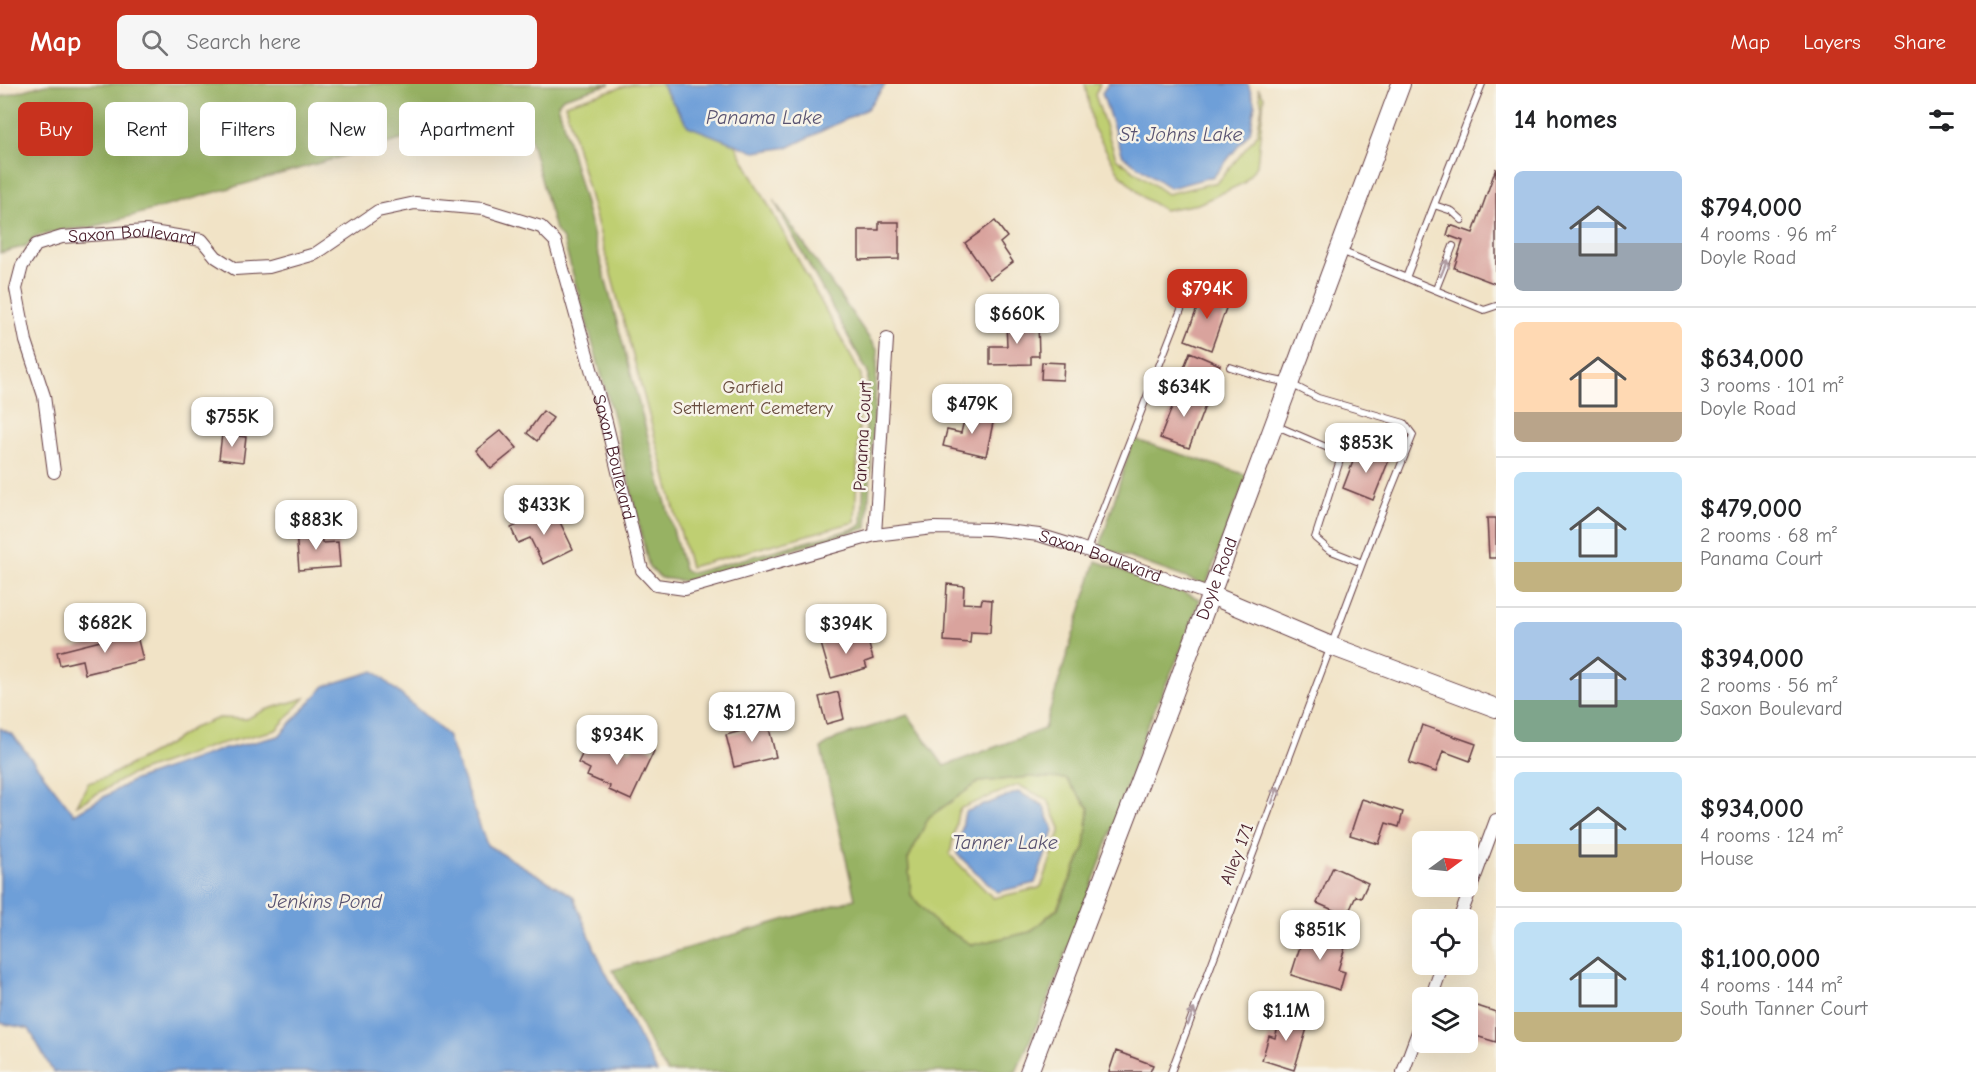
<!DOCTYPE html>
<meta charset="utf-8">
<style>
body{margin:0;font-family:"Comic Neue",sans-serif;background:#f6f6f6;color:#202124;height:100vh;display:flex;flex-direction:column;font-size:22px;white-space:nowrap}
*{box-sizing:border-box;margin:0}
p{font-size:20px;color:#757577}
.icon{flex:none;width:33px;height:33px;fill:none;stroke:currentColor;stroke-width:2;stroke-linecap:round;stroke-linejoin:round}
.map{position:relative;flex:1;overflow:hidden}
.panel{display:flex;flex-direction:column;background:#fff;width:480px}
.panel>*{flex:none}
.top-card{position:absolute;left:18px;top:18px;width:570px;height:54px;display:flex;gap:12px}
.needle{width:39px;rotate:75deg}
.controls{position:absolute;left:1412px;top:747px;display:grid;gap:12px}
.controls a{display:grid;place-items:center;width:66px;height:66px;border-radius:9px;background:#fff;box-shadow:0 6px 24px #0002;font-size:30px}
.price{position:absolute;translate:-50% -51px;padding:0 14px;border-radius:12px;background:#fff;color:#222;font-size:20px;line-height:39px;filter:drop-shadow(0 2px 3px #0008)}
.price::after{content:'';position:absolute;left:50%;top:36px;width:18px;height:14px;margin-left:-9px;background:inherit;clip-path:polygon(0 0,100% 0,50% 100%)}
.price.selected{background:#c8321e;color:#fff}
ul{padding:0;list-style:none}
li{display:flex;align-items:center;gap:18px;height:150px;padding:0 18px}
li+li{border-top:2px solid #e0e0e0}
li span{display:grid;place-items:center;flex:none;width:168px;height:120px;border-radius:9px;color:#555}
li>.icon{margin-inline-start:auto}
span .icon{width:72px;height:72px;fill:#fffc;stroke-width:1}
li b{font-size:26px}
h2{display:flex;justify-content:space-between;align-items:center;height:72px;padding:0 18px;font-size:26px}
.tag{padding:0 21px;border-radius:9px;background:#fff;box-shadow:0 6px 24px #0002;font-size:21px;line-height:54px}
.tag.selected{background:#c8321e;color:#fff}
header{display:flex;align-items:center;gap:36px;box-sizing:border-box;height:84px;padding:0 30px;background:#c8321e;color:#fff}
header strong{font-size:28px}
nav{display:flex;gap:33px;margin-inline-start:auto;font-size:21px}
.search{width:420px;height:54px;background:#f6f6f6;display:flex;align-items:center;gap:15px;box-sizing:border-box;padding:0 21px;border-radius:9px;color:#757577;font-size:22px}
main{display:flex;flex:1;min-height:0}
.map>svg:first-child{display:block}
.green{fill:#bfcf72;stroke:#84774e;stroke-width:1.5;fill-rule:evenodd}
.forest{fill:#97b264;stroke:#706848;stroke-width:1.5;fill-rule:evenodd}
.water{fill:#6e9fd8;stroke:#5c5f82;stroke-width:1.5}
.building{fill:#d9a39d}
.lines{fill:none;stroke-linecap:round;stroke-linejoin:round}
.lane-casing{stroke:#633c42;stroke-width:8}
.street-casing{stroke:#633c42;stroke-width:14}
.secondary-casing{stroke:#633c42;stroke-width:20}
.lane{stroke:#fff;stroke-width:6}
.street{stroke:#fff;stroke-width:12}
.secondary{stroke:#fff;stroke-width:18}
.oneway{stroke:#ae9aa0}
.labels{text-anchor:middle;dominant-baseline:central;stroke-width:5;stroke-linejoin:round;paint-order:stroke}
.street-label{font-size:18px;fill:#4a1f2b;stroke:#f7f3e8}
.park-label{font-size:18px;fill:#674b3d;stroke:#f7f3e8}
.water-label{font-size:20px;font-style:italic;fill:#585270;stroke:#f7f3e8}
</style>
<header>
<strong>Map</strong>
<div class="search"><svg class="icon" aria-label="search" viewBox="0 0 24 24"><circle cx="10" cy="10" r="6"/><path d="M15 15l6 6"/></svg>Search here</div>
<nav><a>Map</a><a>Layers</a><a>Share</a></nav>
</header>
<main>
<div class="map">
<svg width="1496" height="988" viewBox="0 0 1496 988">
<rect width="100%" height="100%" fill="#f7f3e8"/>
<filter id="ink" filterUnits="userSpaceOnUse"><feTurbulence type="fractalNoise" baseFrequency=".0167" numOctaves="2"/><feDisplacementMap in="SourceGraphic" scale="12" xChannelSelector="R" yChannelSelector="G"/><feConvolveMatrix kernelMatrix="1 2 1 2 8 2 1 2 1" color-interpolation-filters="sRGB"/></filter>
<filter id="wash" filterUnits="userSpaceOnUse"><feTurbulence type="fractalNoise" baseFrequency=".008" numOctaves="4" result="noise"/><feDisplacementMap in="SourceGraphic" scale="24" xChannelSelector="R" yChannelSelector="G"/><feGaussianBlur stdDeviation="1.35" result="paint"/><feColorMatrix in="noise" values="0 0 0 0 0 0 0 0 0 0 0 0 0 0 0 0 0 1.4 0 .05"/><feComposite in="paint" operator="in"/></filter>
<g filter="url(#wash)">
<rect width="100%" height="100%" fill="#f1e3c6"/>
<!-- green -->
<path class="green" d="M632,0h29l27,42 47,18 126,231 -6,147 -165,45 -125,-463z
M1085,0h15l-5,11 21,63 51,36 51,-12 39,-47 5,-29 -4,-18 6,9 -7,68 -13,18 -46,21 -34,6 -20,-12 -25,-25 -26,-46z
M305,614l-29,32 -61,15 -85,30 -53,30 11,-22 19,-6 60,-32 26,-17 26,-10 27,1 19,-9z
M1029,693l37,2 23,29 -4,39 -28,61 -27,24 -58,13 -36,-21 -25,-29 -3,-36 21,-42 50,-35zM1018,701l30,15 12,28v4l-18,53 -3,3 -46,10 -43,-43 8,-43 3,-4z"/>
<!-- forest -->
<path class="forest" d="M46,0h564l-47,14 -5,6 126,466 8,3 165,-45 5,-4 6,-151 -95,-174 105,152 -11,177 -183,53 -23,-3 -12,-11 -35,-148 -51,-180 -8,-9 -34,-124 -432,122 -27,2 -28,7 -8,9 -26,7v-156z
M1133,355l114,36 -41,110 -106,-38z
M1096,477l104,38 -21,56 -32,71 -44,129 -53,140 -34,77h-349l-12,-19 -42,-83 242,-71 -34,-151 16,-10 71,-23 36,51 100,-37zM1029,693l37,2 23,29 -4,39 -27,61 -28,24 -58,13 -36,-21 -25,-29 -3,-36 21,-42 50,-35z"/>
<!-- water -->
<path class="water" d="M661,0h225l-19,25 -78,38 -34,5 -67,-26z
M1108,0h140l7,21 -5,27 -36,44 -44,12 -47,-32 -21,-63z
M374,587l73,64 40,110 86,51 27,65 57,111h-604l-24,-43 -29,-6v-295l13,7 61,79 58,-33 85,-30 62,-15 46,-50z
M1018,708l25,13 11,26 -19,52 -38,9 -40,-38 8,-42z"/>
<g id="blocks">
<!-- building -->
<path class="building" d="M1496,84v116l-42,-16 9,-27 -16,-6 3,-10 23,8z
M995,137l12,16 -7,6 13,19 -23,17 -25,-36z
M879,138h20v37l-40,1v-30h20z
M1204,206l25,10 -18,50 -26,-10z
M1006,239h32l1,33h-8v8l-41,1v-19h17z
M1190,268l30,13 -9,22 -30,-12z
M1042,278l22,1 -1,17 -22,-1z
M1180,303l28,11 -19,50 -29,-10z
M543,327l10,7 -16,23 -10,-8z
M966,328l28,6 -8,38 -43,-10 4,-16 14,3z
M501,346l16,18 -26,21 -15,-19z
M222,350l24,3 -3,25 -24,-3z
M1361,365l28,11 -16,40 -30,-12 11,-29 3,1z
M545,427l3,7 8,-4 17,35 -30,15 -13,-26 -12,5 -7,-15z
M1487,434h9v40h-7z
M321,446l1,13 16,-1 2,25 -41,3 -3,-39z
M947,500l17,2 -1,17 18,1 1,-5 10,1 -2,33 -19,-1 -1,11 -26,-2z
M136,548l7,28 -58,14 -3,-14 -22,5 -3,-13z
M866,550l7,25 -8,3 2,6 -36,10 -11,-38 18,-5 2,6z
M838,608l6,27 -18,5 -7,-27z
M766,632l10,41 -42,10 -8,-32 23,-6 -2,-8z
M1422,641l54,19 -6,17 -27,-10 -7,21 -27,-9z
M603,654l28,13 5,-9 18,9 -23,49 -22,-10 1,-4 -23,-10 3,-7 -12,-6 10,-21 11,5z
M1362,715l41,13 -4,15 -13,-4 -7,21 -29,-9z
M1333,783l35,16 -7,15 -5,-2 -9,20 -30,-13z
M1305,847l41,13 -8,26 7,2 -5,18 -49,-15z
M1471,920l25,8v30l-27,-8 2,-6 -4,-1v-12z
M1282,929l27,9 -15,48 -32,-10 7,-24 6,2z
M1116,967l37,14 -3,7h-41z"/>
</g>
</g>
<g filter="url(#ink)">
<use href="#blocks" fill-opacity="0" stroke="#633c42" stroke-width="1.5"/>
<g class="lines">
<defs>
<path id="lane" d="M1462,136l-10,-9 -18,-6 48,-121
M1341,167l143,59 12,-4
M1406,194l28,-73
M1436,205l17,-43
M1277,342l65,28 -27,84 14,12 33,13
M1087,466l95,-243
M1171,988l201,-535 41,-102 -9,-12 -86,-25 -29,-15 -24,-5 -35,-11"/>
<g id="street">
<path id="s1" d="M54,388l-10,-76 -18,-55 -10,-52 6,-23 14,-21 26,-8 84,-6 56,9 14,17 19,12 34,-2 46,-13 63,-43 37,-8 68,6 58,18 14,14 51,181 36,148 14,15 29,4 190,-54 58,-7 56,1 50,6 39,12 133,48"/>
<path d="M875,451l12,-196"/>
<path d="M1459,836l37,-100"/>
<path d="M1431,914l12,-34"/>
<path d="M1403,988l19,-51"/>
</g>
<g id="secondary">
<path d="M1211,511l120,51 165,62"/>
<path id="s2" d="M1029,988l139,-363 233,-625"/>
</g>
</defs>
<!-- lane casing -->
<use href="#lane" class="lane-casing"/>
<!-- street casing -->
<use href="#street" class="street-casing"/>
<!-- secondary casing -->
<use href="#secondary" class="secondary-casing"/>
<!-- lane -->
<use href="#lane" class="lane"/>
<!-- street -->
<use href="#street" class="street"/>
<!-- secondary -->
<use href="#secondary" class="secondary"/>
</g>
<!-- one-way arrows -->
<defs><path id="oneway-shaft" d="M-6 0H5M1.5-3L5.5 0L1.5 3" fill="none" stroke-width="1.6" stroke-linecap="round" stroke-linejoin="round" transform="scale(1.5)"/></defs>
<g class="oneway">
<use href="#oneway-shaft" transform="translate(1444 184) rotate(-68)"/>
<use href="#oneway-shaft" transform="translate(1275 711) rotate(-69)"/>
<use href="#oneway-shaft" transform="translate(1191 933) rotate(-69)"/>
</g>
</g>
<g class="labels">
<!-- street labels -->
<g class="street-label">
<text stroke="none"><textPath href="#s1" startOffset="334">Saxon Boulevard</textPath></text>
<text transform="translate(863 352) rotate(-87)">Panama Court</text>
<text stroke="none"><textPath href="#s1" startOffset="1018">Saxon Boulevard</textPath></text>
<text stroke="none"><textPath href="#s1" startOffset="1611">Saxon Boulevard</textPath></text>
<text stroke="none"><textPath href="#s2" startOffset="528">Doyle Road</textPath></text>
<text transform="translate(1237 770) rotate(-69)">Alley 171</text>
</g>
<!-- park labels -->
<g class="park-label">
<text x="753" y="303">Garfield<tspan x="753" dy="21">Settlement Cemetery</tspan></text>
</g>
<!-- water labels -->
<g class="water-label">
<text x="764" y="33">Panama Lake</text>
<text x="1181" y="50">St. Johns Lake</text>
<text x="1005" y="758">Tanner Lake</text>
<text x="325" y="817">Jenkins Pond</text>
</g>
</g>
</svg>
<div class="controls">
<a><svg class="needle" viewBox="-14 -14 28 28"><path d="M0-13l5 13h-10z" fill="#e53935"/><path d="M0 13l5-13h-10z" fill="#757577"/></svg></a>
<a><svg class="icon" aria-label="locate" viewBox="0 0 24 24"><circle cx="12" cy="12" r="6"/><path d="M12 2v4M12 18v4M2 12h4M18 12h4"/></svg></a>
<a><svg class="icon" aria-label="layers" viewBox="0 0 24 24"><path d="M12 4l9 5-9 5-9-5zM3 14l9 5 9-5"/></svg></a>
</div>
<b class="price selected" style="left:1207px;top:236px">$794K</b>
<b class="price" style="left:1017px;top:261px">$660K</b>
<b class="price" style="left:1184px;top:334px">$634K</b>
<b class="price" style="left:972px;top:351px">$479K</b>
<b class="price" style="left:232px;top:364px">$755K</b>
<b class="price" style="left:1366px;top:390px">$853K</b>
<b class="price" style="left:544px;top:452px">$433K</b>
<b class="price" style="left:316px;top:467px">$883K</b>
<b class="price" style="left:105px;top:570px">$682K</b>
<b class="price" style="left:846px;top:571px">$394K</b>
<b class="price" style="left:752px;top:659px">$1.27M</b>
<b class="price" style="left:617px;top:682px">$934K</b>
<b class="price" style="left:1320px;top:877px">$851K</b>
<b class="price" style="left:1286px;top:958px">$1.1M</b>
<div class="top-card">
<a class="tag selected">Buy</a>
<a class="tag">Rent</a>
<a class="tag">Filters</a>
<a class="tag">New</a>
<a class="tag">Apartment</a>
</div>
</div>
<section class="panel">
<h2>14 homes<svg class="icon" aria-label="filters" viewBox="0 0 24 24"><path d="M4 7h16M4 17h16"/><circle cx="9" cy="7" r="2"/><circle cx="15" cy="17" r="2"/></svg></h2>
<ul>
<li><span style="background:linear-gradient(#a9c7e8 60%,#9aa5b1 0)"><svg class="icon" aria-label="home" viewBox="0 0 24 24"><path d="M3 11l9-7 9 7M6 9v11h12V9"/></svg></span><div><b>$794,000</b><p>4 rooms · 96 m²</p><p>Doyle Road</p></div></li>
<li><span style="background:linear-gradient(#ffd9b3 75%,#b9a48a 0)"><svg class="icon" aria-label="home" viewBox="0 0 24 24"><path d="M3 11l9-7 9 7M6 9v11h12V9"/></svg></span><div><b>$634,000</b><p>3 rooms · 101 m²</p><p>Doyle Road</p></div></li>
<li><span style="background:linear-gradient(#bfe0f5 75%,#c2b280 0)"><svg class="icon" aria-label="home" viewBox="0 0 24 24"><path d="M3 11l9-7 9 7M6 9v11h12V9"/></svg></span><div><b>$479,000</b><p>2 rooms · 68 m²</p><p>Panama Court</p></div></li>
<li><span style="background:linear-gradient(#a9c7e8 65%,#7fa58c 0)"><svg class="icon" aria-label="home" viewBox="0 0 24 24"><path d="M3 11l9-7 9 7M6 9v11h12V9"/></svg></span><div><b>$394,000</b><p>2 rooms · 56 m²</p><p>Saxon Boulevard</p></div></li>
<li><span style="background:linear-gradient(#bfe0f5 60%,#c2b280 0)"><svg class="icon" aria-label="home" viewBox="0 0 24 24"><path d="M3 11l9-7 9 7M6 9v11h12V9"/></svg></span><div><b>$934,000</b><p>4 rooms · 124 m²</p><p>House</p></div></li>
<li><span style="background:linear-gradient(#bfe0f5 75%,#c2b280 0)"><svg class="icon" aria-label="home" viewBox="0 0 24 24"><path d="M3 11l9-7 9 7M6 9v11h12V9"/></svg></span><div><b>$1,100,000</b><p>4 rooms · 144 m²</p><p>South Tanner Court</p></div></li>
</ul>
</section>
</main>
